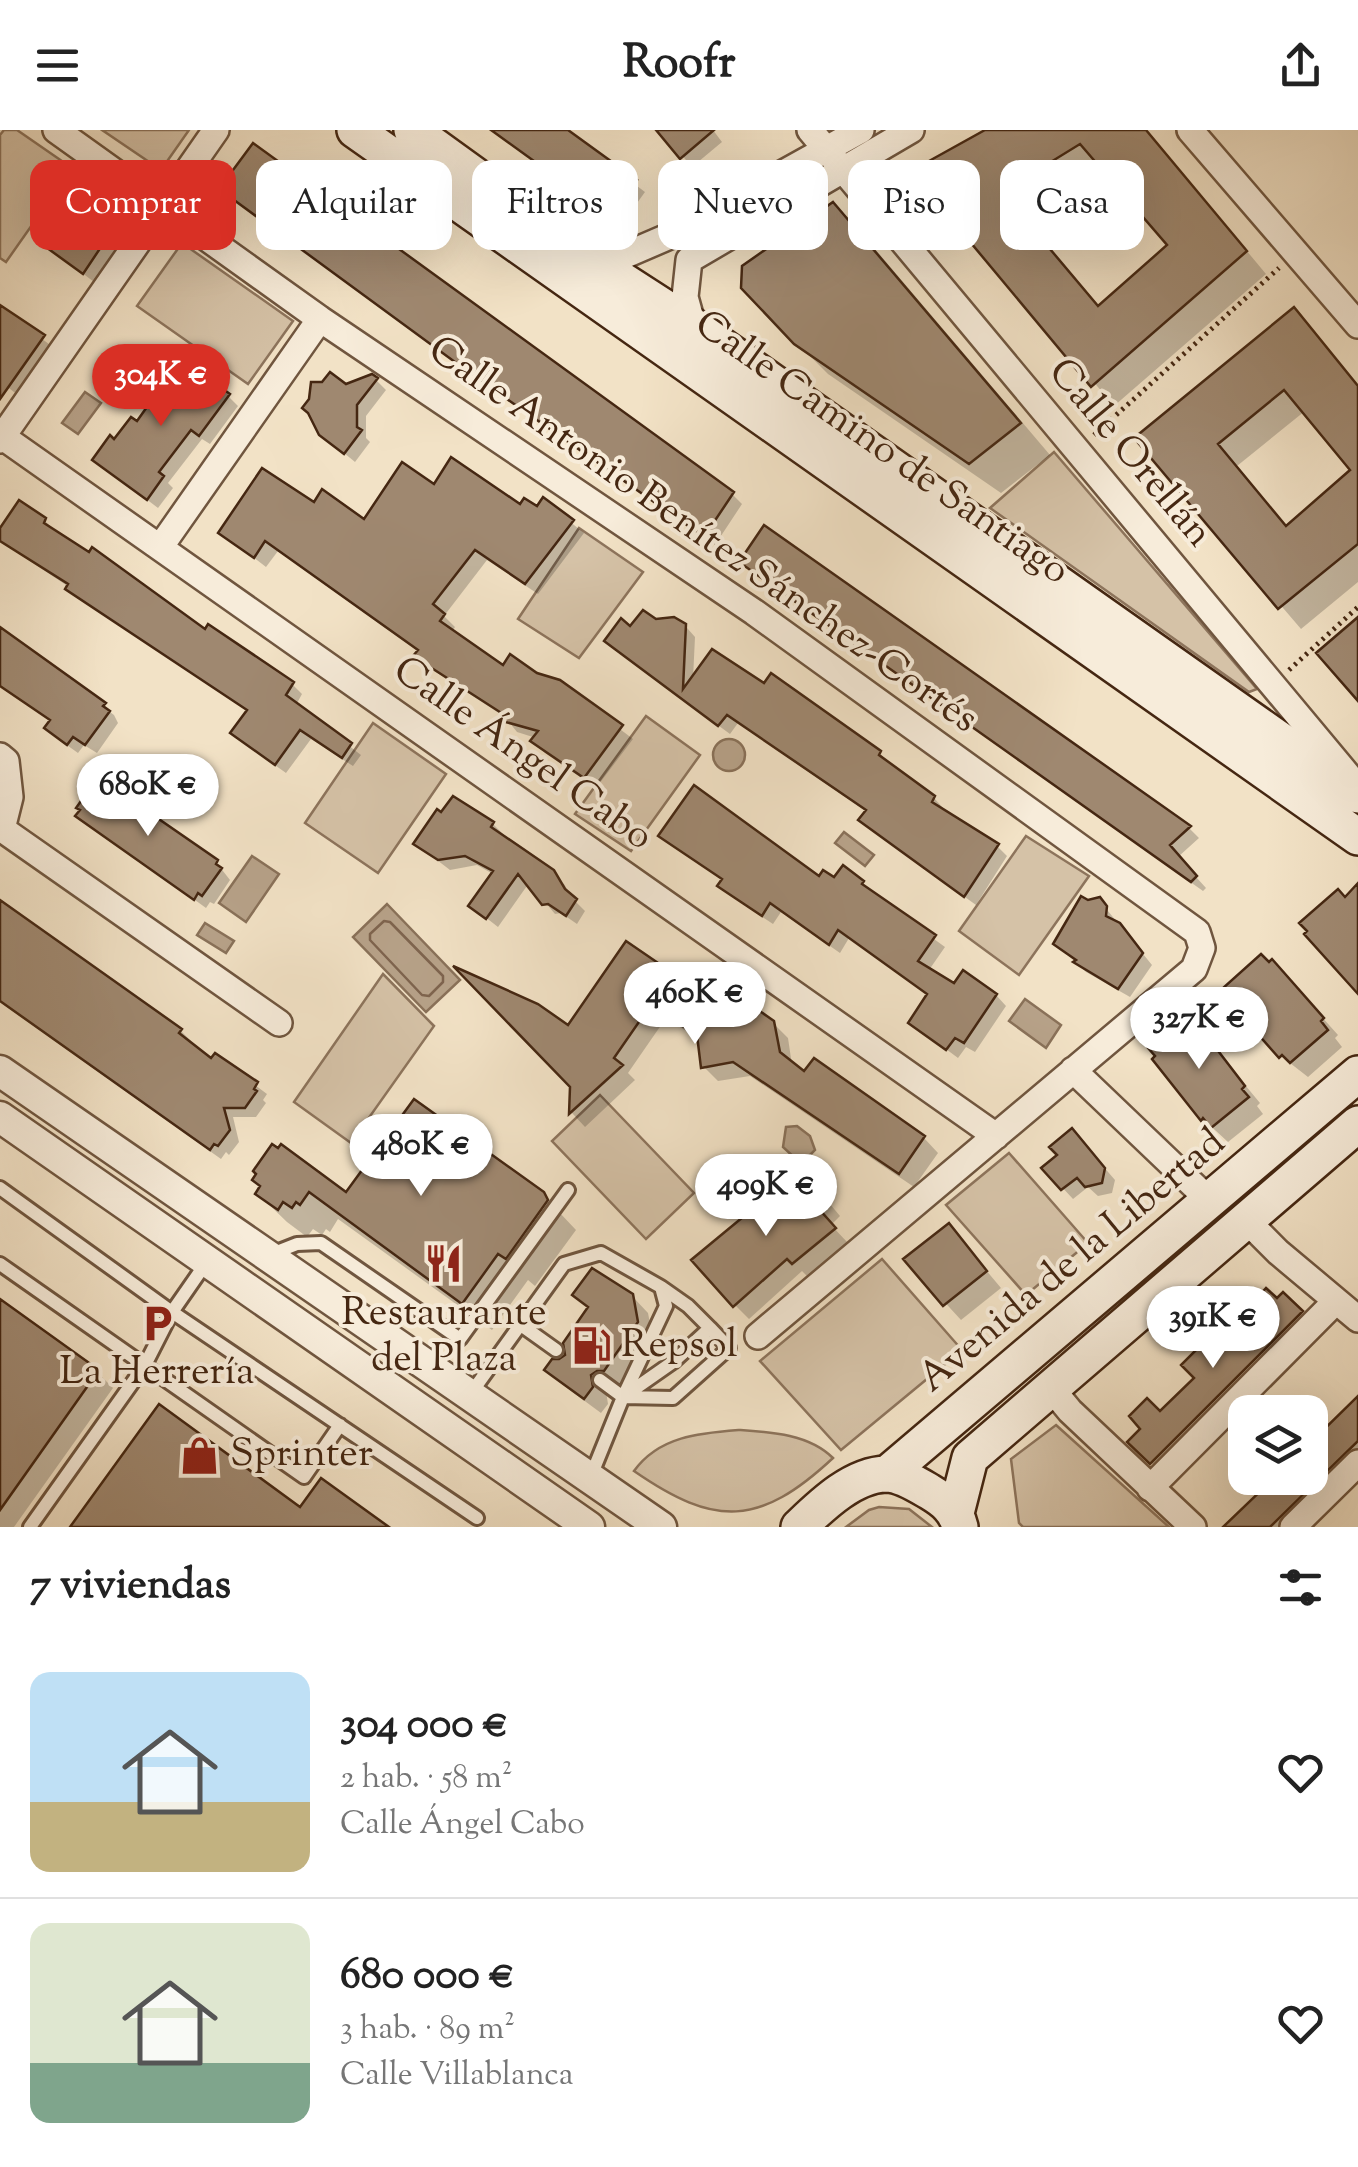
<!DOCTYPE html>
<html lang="es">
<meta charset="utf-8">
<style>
body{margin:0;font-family:"Sorts Mill Goudy",serif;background:#f2f2f2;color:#222;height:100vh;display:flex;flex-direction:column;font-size:38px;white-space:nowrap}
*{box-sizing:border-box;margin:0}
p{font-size:32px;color:#767676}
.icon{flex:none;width:55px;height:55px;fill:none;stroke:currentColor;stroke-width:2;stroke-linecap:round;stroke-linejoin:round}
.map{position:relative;height:1397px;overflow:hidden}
.panel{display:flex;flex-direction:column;background:#fff;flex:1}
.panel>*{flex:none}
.guide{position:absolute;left:30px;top:30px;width:1300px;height:90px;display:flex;gap:20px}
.fabs{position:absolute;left:1228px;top:1265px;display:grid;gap:20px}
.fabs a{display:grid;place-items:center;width:100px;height:100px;border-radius:20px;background:#fff;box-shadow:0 10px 40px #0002;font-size:50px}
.price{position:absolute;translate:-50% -85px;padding:0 22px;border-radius:35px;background:#fff;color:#222;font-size:32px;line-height:65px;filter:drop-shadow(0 2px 5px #0008)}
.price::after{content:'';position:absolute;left:50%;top:60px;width:30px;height:22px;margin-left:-15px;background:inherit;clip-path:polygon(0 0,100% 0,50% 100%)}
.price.selected{background:#d93025;color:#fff}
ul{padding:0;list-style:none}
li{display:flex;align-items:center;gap:30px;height:250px;padding:0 30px}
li+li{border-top:2px solid #e0e0e0}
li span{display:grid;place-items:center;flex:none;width:280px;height:200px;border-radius:20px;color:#555}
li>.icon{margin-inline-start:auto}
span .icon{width:120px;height:120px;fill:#fffc;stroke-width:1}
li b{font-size:42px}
h2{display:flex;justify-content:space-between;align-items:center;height:120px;padding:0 30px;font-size:42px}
.chip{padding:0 35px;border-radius:20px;background:#fff;box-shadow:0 10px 40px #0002;font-size:35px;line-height:90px}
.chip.selected{background:#d93025;color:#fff}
header{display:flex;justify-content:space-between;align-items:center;height:130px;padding:0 30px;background:#fff;font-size:45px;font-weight:800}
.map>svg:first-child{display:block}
.green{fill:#d5c2a7;stroke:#8d745c;stroke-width:2.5}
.water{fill:#b7a289;stroke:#897159;stroke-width:2.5}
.shadow{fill:#0003;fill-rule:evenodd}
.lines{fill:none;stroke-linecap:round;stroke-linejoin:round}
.shore{stroke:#7e644e;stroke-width:2.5}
.building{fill:#9f8870;stroke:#452712;stroke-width:2.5;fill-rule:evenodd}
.service-casing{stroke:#70563f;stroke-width:18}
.minor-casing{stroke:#70563f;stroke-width:30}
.tertiary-casing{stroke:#70563f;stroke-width:35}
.secondary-casing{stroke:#452712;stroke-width:40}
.path{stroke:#452712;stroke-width:5;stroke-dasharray:2.5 5;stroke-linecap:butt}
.service{stroke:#f7ecda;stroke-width:12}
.minor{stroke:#f7ecda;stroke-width:25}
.tertiary{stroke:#f7ecda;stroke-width:30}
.secondary{stroke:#f7ecda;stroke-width:35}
.labels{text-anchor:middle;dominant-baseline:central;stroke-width:8;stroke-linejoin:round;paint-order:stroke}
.street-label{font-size:40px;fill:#452712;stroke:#f7ecda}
.poi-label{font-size:40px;fill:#452712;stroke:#f7ecda}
</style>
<header><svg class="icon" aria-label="menu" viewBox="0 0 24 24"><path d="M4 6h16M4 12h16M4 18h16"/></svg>Roofr<svg class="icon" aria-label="share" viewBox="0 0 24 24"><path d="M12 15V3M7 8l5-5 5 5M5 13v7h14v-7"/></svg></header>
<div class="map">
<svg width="1358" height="1397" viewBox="0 0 1358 1397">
<rect width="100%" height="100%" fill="#f2e2c6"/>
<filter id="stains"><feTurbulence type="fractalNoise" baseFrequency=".002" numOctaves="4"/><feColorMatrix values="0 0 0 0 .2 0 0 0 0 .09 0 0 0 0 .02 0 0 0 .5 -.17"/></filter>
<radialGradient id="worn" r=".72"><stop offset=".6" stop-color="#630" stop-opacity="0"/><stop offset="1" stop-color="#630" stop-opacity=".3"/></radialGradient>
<!-- green -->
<path class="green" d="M4,0h13l55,38 -66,94 -6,-4v-123z
M102,0h87l-28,40z
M182,113l111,78 -45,63 -111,-78z
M1054,322l203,237 -8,3 -259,-184z
M579,398l64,44 -64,86 -61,-39z
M646,586l54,39 -69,96 -56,-37z
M373,593l73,51 -68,99 -73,-50z
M1026,706l63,40 -70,99 -60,-44z
M383,844l51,52 -83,117 -57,-41z
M600,965l94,98 -48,46 -94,-98z
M1009,1023l79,90 -62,52 -80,-90z
M882,1129l80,91 -121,100 -81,-89z
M1056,1295l113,102h-146l-4,-4 -8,-64z
M739,1300c32,2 70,4 94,28 -74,69 -118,69 -199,13 25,-35 66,-38 105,-41z
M879,1377l30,2 23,18h-86l23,-17z"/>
<!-- water -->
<path class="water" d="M85,262l16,11 -23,31 -16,-11z
M713 625a16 16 0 1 1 32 0a16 16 0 1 1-32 0Z
M844,702l30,23 -9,11 -30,-23z
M252,726l27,18 -33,48 -27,-19z
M387,774l73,76 -34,32 -73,-75z
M205,793l29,18 -8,12 -29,-18z
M1025,869l36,26 -15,23 -37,-27z
M797,996l13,10 5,14 -10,10 -7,1 -15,-14 3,-20z"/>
<!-- shadow -->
<path class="shadow" d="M490,0h73l82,62 -23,32z
M660,0h53l9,12 -30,25z
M990,0h156l120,144 -152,132 -199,-235zM1101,35l70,80 -71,62 -79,-93z
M222,59l510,305 10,10 -27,41 -228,-159z
M833,75l31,31 186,219 -49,38 -173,-119 -32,-32z
M115,95l10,10 -31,47 -48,-37z
M0,178l53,39 -34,49 -19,-15z
M1294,180l64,75v197l-57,47 -163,-191zM1305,281l49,59 -66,58 -51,-62z
M376,250l10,10 -20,26v22l4,4 -15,20 -34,-28 25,-48z
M228,266l10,10 -28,38 -8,-5 -34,44 5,5 -15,20 -63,-48 42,-36z
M435,358l103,22 6,-9 40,32 -46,61 -51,-34 -43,56 11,11 -3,5 51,36 56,15 74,56 -37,49 -51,-35 -12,-12 3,-3 -19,-6 -12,-15 -77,-50 -11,-11 2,-4 -141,-101 -12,16 -45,-35 93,-27 50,17z
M44,390l11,11 151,102 86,51 10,10 -6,11 65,50 -8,11 -42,-27 -25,34 -42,-30 -10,-10 15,-21 -171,-114 -9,-11 -69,-46v-8z
M765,398l424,300 10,10 -21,19 28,31 -3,3 -450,-319 -11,-10z
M680,490l15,17 -2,42 71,7 8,-10 108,77 9,12 45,33 10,11 -2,2 55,35 10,10 -31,49 -104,-75 -10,-10 5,-8 -129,-89 -8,11 -113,-83 13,-22 26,-7z
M0,500l114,85 4,8 -21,30 -13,-8 -6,8 -21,-15 -10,-10 5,-6 -52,-36z
M79,686l137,46 14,18 -16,24 -4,-2 -4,6z
M493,694l10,10 -2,3 63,47 8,14 13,13 -8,13 -16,-11 -6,1 -26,-31 -31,44 -27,-21 22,-32 -16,-9 -27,5 -34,-26z
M661,706l158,43 16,1 9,-11 28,25 73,53 -16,23 26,16 41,9 10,11 -31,46 -9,-5 -8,11 -47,-35 18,-28 -80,-57 -9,15 -59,-41 -8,12 -42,-28 -11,-11 4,-4z
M1099,770l53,65 -22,32 -44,-25 -29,-28z
M0,773l181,128 10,10 -2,3 22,18 5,-6 51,38 -4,6 3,3 -10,14h-23l6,25 -10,13 -3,-3 -5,7 -221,-157z
M1287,848l51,57 -3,3 7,9 -34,30 -27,-21 -50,-57z
M695,862l78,31 15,15 4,27 13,9 9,-13 110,77 14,15 -24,34 -164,-111 -32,5 -14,-14 -4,-27 -34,-22 -38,55 7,7 -50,47 -13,-14 -4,-85z
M1196,896l64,77 -3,3 6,8 -35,28 -25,-23 -48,-60z
M1082,1012l33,38 -3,13 -14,3 -10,-9 -15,12 -29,-31z
M815,1056l25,30 -9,9 17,18 -41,33 -5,-5 -53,48 -14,-14z
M263,1057l84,9 195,-2 34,36 -41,56 -7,-6 -36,50 -154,-111 -8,13 -4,-3 -4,6 -9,-6 -6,8 -20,-15 -29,-28z
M949,1096l52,62 -40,32 -55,-60z
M575,1164l57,2 16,17 5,26 -33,47 -6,-1 -8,6 2,13 -7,9 -38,-28 -16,-15 20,-14 23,-47z
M1283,1165l28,28 -149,150 -32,-31 68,-64 7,-24 50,-51 23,-2z
M0,1173l97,69 16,16 -99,139h-14z
M1358,1269v62l-67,66h-64l51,-49h32v-32z"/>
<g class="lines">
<!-- shore -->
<path class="shore" d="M384,791l6,1 53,54v6l-14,14 -7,-1 -52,-55v-6z"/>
</g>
<!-- building -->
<path class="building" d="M491,0h77l69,50 -27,36z
M656,0h58l-34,29z
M985,0h161l101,121 -156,136 -180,-216zM1080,14l87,101 -69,61 -96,-114z
M253,13l481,349 -30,45 -230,-161 -255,-187z
M74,65l43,28 -34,51 -40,-29z
M833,72l188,221 -52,41 -175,-120 -53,-56 1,-22z
M0,175l45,30 -45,64z
M1294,177l64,79v158l-80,65 -144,-171zM1284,260l66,80 -64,56 -68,-82z
M181,229l49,35 -31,42 -8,-6 -32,42 5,4 -17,24 -55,-40 18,-25 4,4 17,-22 6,4z
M330,242l16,12 26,-10 6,4 -21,27v22l5,3 -18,24 -25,-19 -11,-22 -6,-5 7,-9 2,-17h11z
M451,327l69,47 4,-6 13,8 6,-9 31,23 -49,64 -50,-34 -42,54 12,10 -5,7 63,44 7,-11 27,19 23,7 63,45 -39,53 -54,-37 8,-10 -36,-10 1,-7 -90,-58 5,-6 -153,-109 -11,17 -36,-25 44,-65 52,34 8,-13 42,30 38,-57 32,22z
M19,370l27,18 -2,5 45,29 3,-5 113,82 3,-5 86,58 -8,13 66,48 -10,15 -42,-28 -25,35 -45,-32 17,-23 -182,-121 3,-5 -68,-43v-13z
M764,395l427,301 -21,19 27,31 -6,6 -452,-320z
M643,480l13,9 18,-2 12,7 -3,65 29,-40 52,34 7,-10 110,78 -2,4 56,41 -3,6 67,42 -35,53 -106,-77 8,-10 -139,-95 -9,11 -114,-85 17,-23 9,8z
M1358,487v84l-42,-48z
M0,497l106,76 -3,3 7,5 -25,34 -12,-8 -6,8 -23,-17 6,-8 -50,-34z
M98,647l120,83 -2,4 6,4 -20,28 -4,-3 -4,7 -119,-84 5,-6 -4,-2z
M694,655l125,91 4,-6 11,7 9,-12 21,16 -2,3 74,51 -18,26 36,22 9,-13 34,24 -33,49 -9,-5 -9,12 -38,-27 19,-29 -89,-64 -9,15 -59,-42 -8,13 -45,-30 5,-7 -64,-43z
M453,666l41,26 -3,5 63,43 11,19 12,10 -11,17 -18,-12 -6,1 -24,-31 -32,45 -18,-13 25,-35 -28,-15 -27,4 -25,-16 24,-35 4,3z
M1358,753v111l-54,-60 3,-3 -8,-8 39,-34 7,8z
M1081,766l7,4 12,-3 7,9 -1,10 14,7 23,30 -25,36 -45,-27 3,-2 -23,-16z
M0,770l182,129 -3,4 32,25 4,-5 43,29 -4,7 3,2 -12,17h-21l6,22 -12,16 -4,-2 -4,6 -210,-149z
M626,811l70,48 25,-5 53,37 6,31 24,19 10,-13 111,78 -26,38 -166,-112 -32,6 -4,-33 -47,-29 -36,52 9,7 -54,49 1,-27 -117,-121 85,38 30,21z
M1261,824l8,8 3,-3 52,59 -3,3 7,9 -38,33 -8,-8 -3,3 -52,-59 3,-3 -7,-8z
M1186,887l7,9 3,-4 49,64 -3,3 7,8 -38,31 -8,-10 -2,3 -49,-62 3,-3 -7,-8z
M414,969l130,93 4,8 -42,59 -8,-5 -36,50 -153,-112 -9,13 -4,-3 -4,6 -9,-6 -5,8 -23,-16 5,-8 -8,-6 4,-6 -3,-3 19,-27 6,4 3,-4 65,48z
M1072,998l33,40 -3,15 -17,4 -8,-9 -16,12 -20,-22 16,-13 -8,-8z
M801,1039l27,32 -9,8 17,19 -44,36 -5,-5 -54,48 -42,-47z
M949,1093l38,48 -44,35 -40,-47z
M592,1138l41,26 5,28 -34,49h-7l-6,4 2,12 -9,12 -40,-29 8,-11h7l6,-4 -2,-12 25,-36 -16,-12z
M1266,1158l11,10 6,-6 20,19 -153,153 -23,-22 13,-13 -11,-13 18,-18 13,13 34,-33 -13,-13 19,-19 5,5 32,-33 -4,-4 9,-10 9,-8 4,4z
M0,1169l99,71 -99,140z
M1358,1266v45l-88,86h-47l51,-49h36v-35z
M159,1274l141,103 21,-29 68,49h-319z"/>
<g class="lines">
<defs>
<path id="service" d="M0,1058l172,124 305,206
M269,1125l28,-11 24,-1 139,96 108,-149
M0,1134l304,213 36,-52
M521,1195l35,25
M600,1250l23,17 50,1 56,-50 -19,-20
M469,1266l95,-132 37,-11 60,34 5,19 -43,91 50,-35 37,-34 -22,-22 -27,-19
M591,1346l32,-79
M30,1397l115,-162 27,-53 34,-49"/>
<path id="minor" d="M56,0l264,189 434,293 443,320 5,16 -8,21 -436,367
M810,0l541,649
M1190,0l168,195
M600,136l72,-31 189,-105
M693,196l-8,-29 4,-37 222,-130
M0,305l996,701
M0,310l216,-310
M161,416l159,-227
M0,626l6,5 4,36 -8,32 277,194
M1073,940l135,129
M1247,1091l31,31 80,67
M1051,1258l19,23 123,116
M1150,1358l186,-187
M1293,1397l65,-64"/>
<path id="tertiary" d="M0,941l661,456
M0,987l589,410"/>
<path id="secondary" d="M355,0l1003,707
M412,0l188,136 93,60 665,469
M887,1344l471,-400
M956,1383l14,-55 388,-334
M799,1397c22,-21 53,-52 87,-53 15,0 32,11 44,18 15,9 26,18 30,35"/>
</defs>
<!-- service casing -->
<use href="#service" class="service-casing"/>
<!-- minor casing -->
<use href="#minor" class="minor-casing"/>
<!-- tertiary casing -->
<use href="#tertiary" class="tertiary-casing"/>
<!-- secondary casing -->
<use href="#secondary" class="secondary-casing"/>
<!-- path -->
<path class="path" d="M1094,305l185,-167
M1289,540l69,-63"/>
<!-- service -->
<use href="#service" class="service"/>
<!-- minor -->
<use href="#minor" class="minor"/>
<!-- tertiary -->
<use href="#tertiary" class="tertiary"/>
<!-- secondary -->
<use href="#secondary" class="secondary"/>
</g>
<!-- icons -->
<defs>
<symbol id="restaurant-bare" viewBox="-9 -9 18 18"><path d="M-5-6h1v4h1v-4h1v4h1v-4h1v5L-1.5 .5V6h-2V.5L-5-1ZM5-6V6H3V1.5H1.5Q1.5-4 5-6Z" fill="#8f2418" stroke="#f7ecda" stroke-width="2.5" paint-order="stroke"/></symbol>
<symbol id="parking-bare" viewBox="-9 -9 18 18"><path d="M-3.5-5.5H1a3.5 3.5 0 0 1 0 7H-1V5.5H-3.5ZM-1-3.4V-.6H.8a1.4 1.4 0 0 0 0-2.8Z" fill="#8f2418" stroke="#f7ecda" stroke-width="2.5" paint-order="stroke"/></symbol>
<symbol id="fuel-bare" viewBox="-9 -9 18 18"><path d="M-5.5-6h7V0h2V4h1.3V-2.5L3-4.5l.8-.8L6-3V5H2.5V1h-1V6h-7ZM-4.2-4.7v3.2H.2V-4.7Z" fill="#8f2418" stroke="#f7ecda" stroke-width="2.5" paint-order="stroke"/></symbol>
<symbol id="shop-bare" viewBox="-9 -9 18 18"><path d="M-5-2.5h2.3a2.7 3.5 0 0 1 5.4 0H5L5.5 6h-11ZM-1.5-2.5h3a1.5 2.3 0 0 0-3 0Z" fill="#8f2418" stroke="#f7ecda" stroke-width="2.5" paint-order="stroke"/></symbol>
</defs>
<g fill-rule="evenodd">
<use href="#restaurant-bare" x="416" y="1106" width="55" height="55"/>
<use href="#parking-bare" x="130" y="1166" width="55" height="55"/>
<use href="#fuel-bare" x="564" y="1188" width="55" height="55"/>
<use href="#shop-bare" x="172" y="1298" width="55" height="55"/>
</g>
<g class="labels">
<!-- street labels -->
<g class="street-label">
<text transform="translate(881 319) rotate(35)">Calle Camino de Santiago</text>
<text transform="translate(1129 324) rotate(50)">Calle Orellán</text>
<text transform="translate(702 406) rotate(35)">Calle Antonio Benítez Sánchez-Cortés</text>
<text transform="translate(522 625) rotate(35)">Calle Ángel Cabo</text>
<text transform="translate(1073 1132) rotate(-40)">Avenida de la Libertad</text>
</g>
<!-- poi labels -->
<g class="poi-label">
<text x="444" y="1184">Restaurante<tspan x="444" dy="46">del Plaza</tspan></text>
<text x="621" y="1216" text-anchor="start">Repsol</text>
<text x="157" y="1243">La Herrería</text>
<text x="230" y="1325" text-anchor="start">Sprinter</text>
</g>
</g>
<rect width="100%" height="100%" filter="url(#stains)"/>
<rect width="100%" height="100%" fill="url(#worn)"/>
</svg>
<div class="fabs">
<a><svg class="icon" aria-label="layers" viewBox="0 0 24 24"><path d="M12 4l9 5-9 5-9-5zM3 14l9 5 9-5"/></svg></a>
</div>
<b class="price selected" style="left:161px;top:299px">304K €</b>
<b class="price" style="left:148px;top:709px">680K €</b>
<b class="price" style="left:695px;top:917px">460K €</b>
<b class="price" style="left:1199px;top:942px">327K €</b>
<b class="price" style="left:421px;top:1069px">480K €</b>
<b class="price" style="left:766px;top:1109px">409K €</b>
<b class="price" style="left:1213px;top:1241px">391K €</b>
<div class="guide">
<a class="chip selected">Comprar</a>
<a class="chip">Alquilar</a>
<a class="chip">Filtros</a>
<a class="chip">Nuevo</a>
<a class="chip">Piso</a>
<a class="chip">Casa</a>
</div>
</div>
<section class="panel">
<h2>7 viviendas<svg class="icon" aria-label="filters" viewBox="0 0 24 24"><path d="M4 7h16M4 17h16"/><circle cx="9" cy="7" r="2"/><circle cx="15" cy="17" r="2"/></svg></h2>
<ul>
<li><span style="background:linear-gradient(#bfe0f5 65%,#c2b280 0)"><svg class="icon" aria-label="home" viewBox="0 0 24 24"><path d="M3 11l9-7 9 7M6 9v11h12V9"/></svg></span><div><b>304 000 €</b><p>2 hab. · 58 m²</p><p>Calle Ángel Cabo</p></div><svg class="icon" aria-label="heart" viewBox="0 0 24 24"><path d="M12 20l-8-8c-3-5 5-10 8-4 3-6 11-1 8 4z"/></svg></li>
<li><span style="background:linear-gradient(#dfe7d0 70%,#7fa58c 0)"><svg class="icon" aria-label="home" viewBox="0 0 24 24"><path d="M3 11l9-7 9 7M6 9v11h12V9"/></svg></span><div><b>680 000 €</b><p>3 hab. · 89 m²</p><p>Calle Villablanca</p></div><svg class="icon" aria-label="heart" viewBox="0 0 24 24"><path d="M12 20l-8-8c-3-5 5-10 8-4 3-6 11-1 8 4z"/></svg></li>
</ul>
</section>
